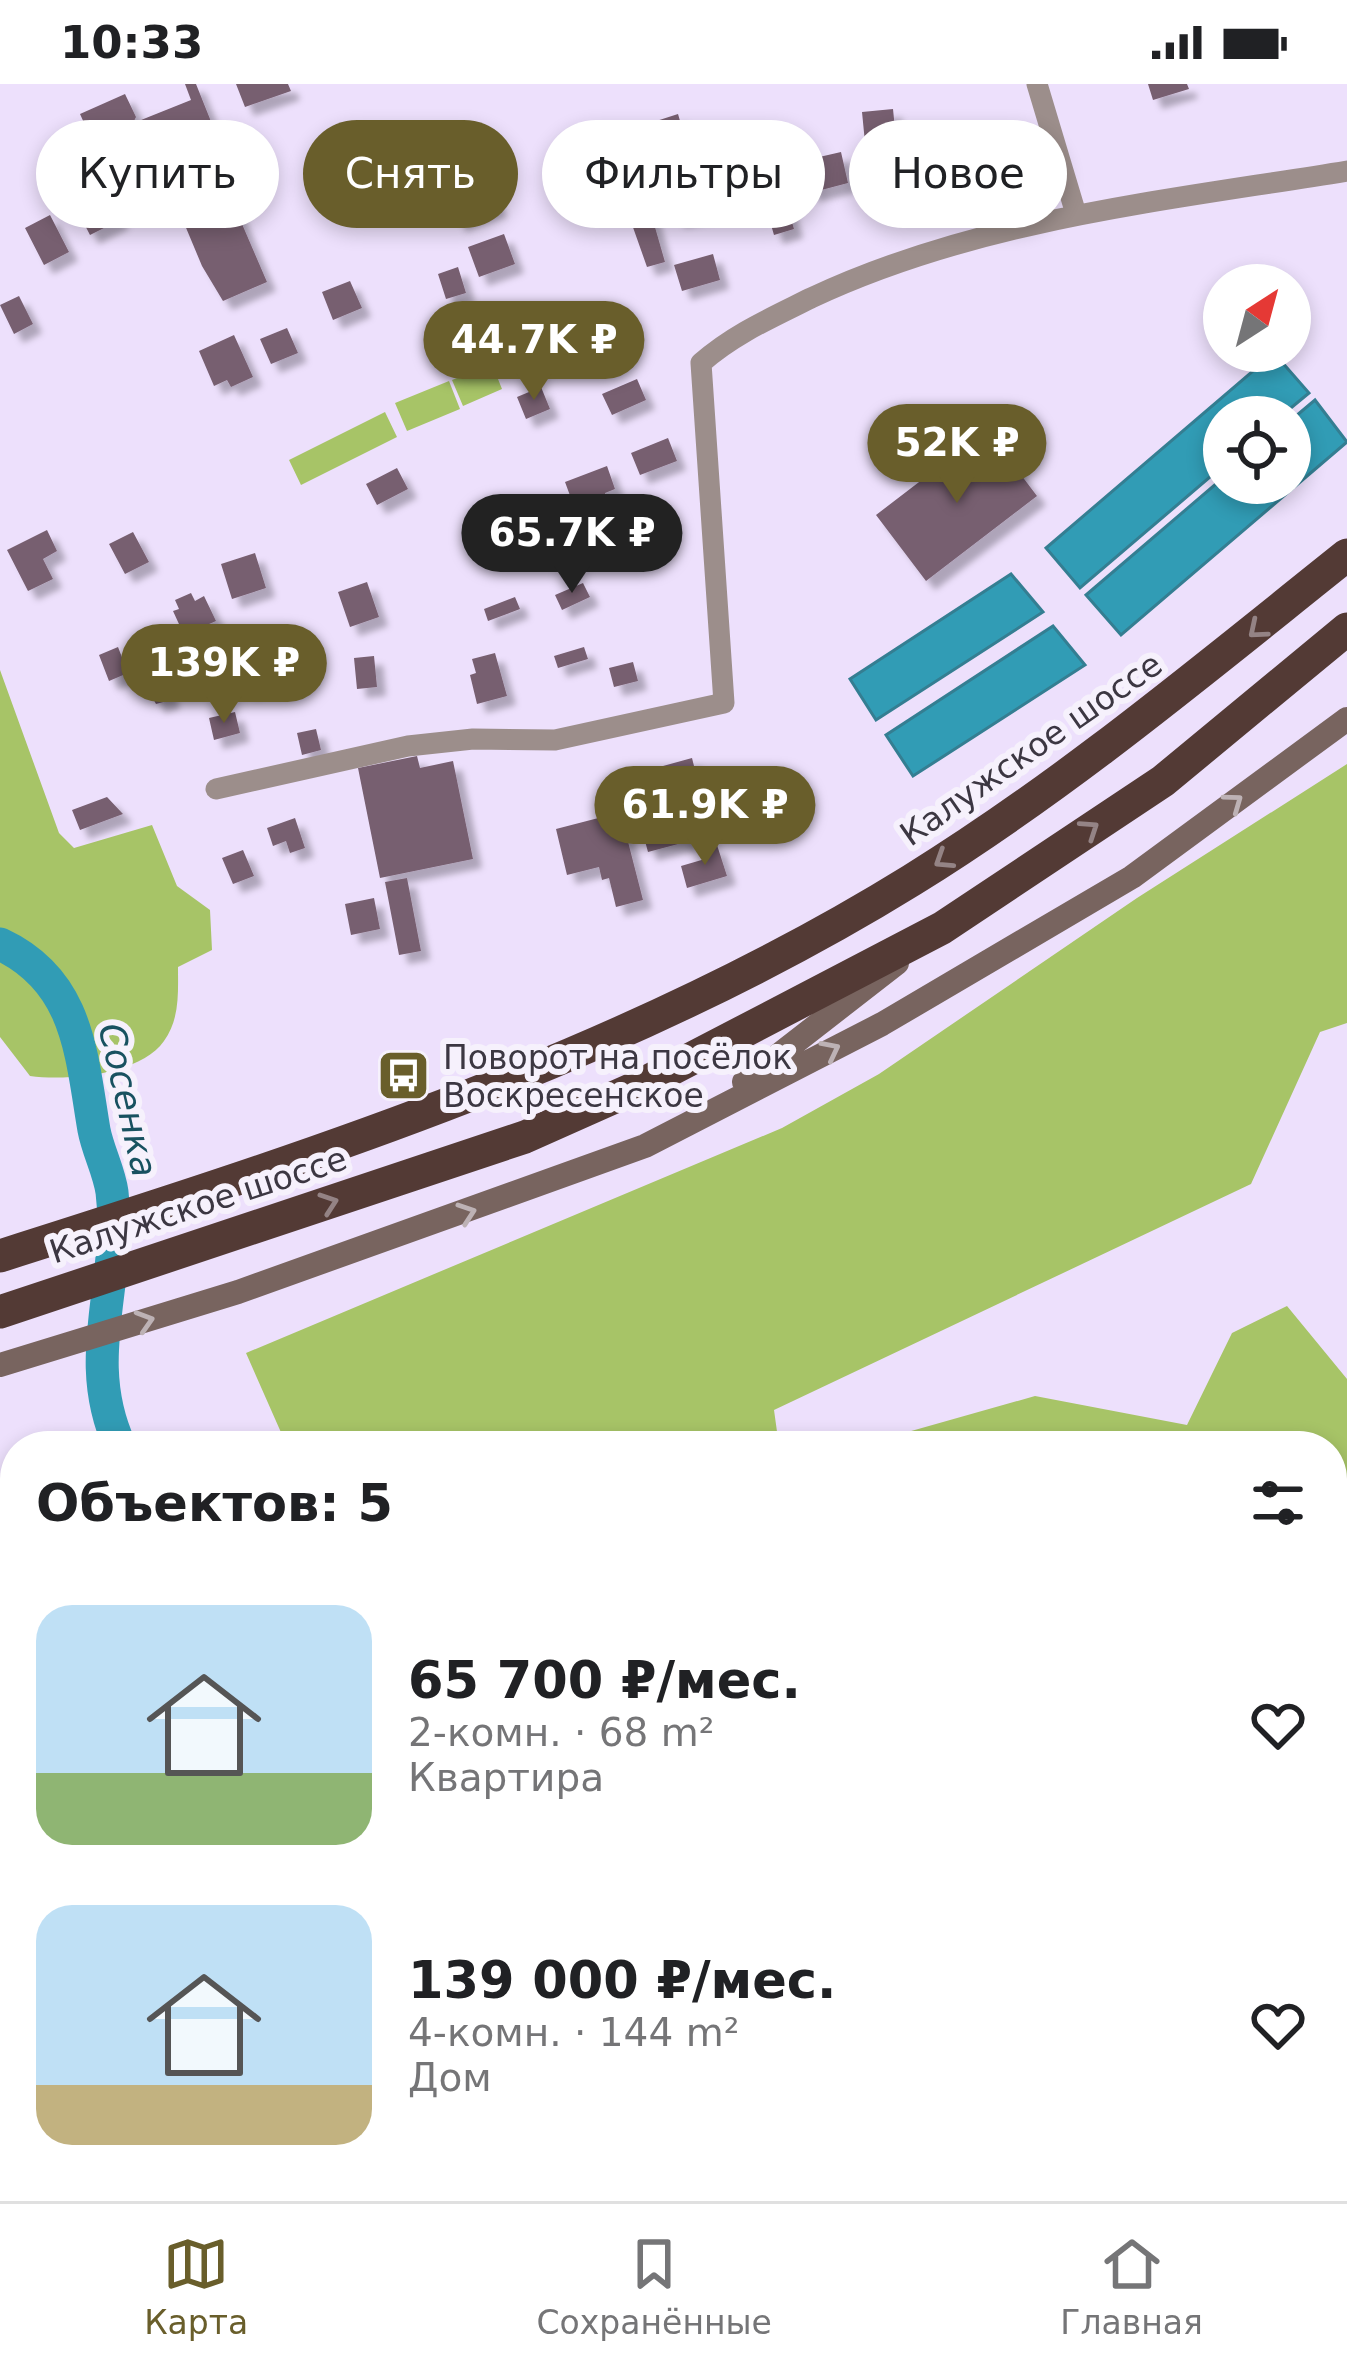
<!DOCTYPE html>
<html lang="ru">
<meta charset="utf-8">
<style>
body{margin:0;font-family:"DejaVu Sans",sans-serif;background:#f6f6f6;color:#202124;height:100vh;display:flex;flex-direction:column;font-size:45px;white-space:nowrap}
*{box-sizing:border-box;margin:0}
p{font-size:39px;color:#757577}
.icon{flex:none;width:66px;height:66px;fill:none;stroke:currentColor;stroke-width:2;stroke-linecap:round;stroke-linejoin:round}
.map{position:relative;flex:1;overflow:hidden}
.side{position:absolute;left:0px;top:1347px;width:1347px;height:771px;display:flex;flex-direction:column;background:#fff;border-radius:48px 48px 0 0;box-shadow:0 6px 18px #0003}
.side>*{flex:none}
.hud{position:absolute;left:36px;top:36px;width:1275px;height:108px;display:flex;gap:24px}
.needle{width:78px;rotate:36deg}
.tools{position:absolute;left:1203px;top:180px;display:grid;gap:24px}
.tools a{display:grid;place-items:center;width:108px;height:108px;border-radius:50%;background:#fff;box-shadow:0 6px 18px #0003;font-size:60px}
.price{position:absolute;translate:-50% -102px;padding:0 27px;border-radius:42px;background:#695e2b;color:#fff;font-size:39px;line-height:78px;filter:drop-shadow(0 3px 6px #0008)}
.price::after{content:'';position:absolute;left:50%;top:72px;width:36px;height:27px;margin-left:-18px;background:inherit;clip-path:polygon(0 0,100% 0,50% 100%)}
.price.selected{background:#222;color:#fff}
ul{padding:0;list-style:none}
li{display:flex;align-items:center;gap:36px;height:300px;padding:0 36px}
li span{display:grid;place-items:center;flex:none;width:336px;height:240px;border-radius:36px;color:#555}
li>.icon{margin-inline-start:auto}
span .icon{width:144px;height:144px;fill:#fffc;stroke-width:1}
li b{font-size:51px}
h2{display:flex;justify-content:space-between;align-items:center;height:144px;padding:0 36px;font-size:51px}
.chip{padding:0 42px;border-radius:54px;background:#fff;box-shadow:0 6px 18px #0003;font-size:42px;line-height:108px}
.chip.selected{background:#695e2b;color:#fff}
.status{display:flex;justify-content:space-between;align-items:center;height:84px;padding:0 60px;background:#fff;direction:ltr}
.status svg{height:33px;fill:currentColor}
.tab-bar{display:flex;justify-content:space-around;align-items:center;height:168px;border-top:3px solid #e0e0e0;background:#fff;font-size:33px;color:#757577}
.tab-bar a{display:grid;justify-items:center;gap:6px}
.tab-bar .selected{color:#695e2b}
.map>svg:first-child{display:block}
.green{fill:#a7c467}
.water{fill:#319cb5;stroke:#347e92;stroke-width:3}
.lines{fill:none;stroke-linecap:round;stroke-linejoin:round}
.stream{stroke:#347e92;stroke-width:6}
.river{stroke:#319cb5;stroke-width:33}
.building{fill:#775f70;filter:url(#shadow)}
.minor{stroke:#9c8e8b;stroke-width:21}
.secondary{stroke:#78645f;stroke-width:24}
.trunk{stroke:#533a35;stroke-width:33}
.oneway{stroke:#948385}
.oneway2{stroke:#bdb2b5}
.labels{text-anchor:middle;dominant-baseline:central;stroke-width:12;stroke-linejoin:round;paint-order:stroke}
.street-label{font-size:33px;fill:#3c3742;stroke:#f6f1fc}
.poi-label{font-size:33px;fill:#3c3742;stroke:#f6f1fc;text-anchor:start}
.water-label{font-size:36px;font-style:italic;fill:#185260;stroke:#f6f1fc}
</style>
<div class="status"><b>10:33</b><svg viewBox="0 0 49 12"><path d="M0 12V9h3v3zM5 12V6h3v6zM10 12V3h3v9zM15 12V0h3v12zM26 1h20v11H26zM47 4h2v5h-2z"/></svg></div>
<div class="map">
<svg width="1347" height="2117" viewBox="0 0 1347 2117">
<defs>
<filter id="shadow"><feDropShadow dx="9" dy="9" stdDeviation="3" flood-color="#0004"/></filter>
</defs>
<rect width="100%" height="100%" fill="#ede0fc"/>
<!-- green -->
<path class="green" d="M492,280l10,25 -39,17 -11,-26z
M449,297l11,28 -53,22 -12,-28z
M385,328l12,25 -96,48 -12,-25z
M0,586l59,163 15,15 78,-23 25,61 33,24 2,40 -34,17c0,25 2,52 -14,74 -24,34 -96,40 -134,35l-30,-39z
M1347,680v259l-27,9 -69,152 -477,226 5,36h-492l-41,-93 536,-225 97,-54 258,-176z
M1287,1222l60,73v255l-15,-5v-183h-451l2,-7 152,-43 152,29 45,-92z
M1332,1608l15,5v504h-444l8,-14h421z
M410,2103h150l5,14h-151z
M724,2103h149l-10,14h-149z"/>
<!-- water -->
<path class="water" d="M1274,269l35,40 -29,24h-56v48l-144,123 -34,-40z
M1315,316l32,42 -226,193 -35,-40 138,-118v6h66v-62z
M1011,490l32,38 -167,108 -26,-41z
M1053,542l32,39 -172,111 -27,-41z"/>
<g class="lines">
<!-- stream -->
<path class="stream" d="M1332,1511l15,8"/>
<!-- river -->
<path class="river" d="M0,860c79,37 81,110 94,186 4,21 15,41 18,62 11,89 -33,165 8,254
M743,2117l14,-14"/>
</g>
<!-- building -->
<path class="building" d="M185,0h11l34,85 -10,4 47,109 -44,19 -21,-35 -61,-146 50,-20z
M236,0h52l3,7 -46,16z
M1148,0h39l2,5 -36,11z
M125,10l11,23 -6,12 14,28 -37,17 -27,-60z
M893,25l6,60 -31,4 -6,-61z
M678,30l10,34 -31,9 -10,-33z
M948,41l3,30 -43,4 -3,-30z
M637,47l8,28 -31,9 -7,-29z
M841,68l7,31 -38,10 -8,-32z
M694,82l12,46 -30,7 -13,-45z
M640,91l25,87 -18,5 -30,-85z
M489,101l9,23 -41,15 -9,-23z
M102,102l18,34 -30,15 -17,-33z
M787,121l7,24 -20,6 -7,-24z
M50,131l19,37 -25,13 -19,-37z
M504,150l11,30 -36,13 -11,-30z
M713,170l7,26 -38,11 -8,-26z
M458,183l8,26 -20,6 -8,-25z
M350,197l12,27 -29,12 -11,-28z
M19,212l14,28 -19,10 -14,-29z
M487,233l8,20 -19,7 -8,-20z
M287,244l11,25 -27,11 -11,-25z
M234,251l19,42 -22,10 -4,-7 -13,6 -15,-35z
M637,295l9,21 -34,15 -10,-21z
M541,303l9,22 -24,10 -9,-22z
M987,346l50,66 -111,85 -50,-66z
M668,354l9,23 -37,14 -9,-22z
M607,382l8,23 -10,4 1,5 -31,11 -10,-27z
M397,384l11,21 -31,16 -11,-21z
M47,446l10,21 -14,8 10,20 -25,12 -21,-41z
M133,448l16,30 -24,12 -16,-30z
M255,469l11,35 -34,11 -11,-35z
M367,498l12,35 -29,10 -12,-35z
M583,499l7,14 -28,13 -7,-15z
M191,509l4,8 9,-5 12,25 -32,14 -11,-24 6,-2 -4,-9z
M515,513l5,12 -32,12 -4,-12z
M259,561l13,37 -25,8 -4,-13 -9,3 -4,-12 10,-3 -5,-12z
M118,563l10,26 -19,8 -10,-26z
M584,563l4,12 -30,9 -4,-12z
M495,569l12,43 -30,8 -7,-29 6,-2 -4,-14z
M374,572l3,31 -20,2 -3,-31z
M633,578l5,19 -24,6 -5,-19z
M163,589l8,27 -15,4 -13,-24z
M235,628l5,21 -26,7 -5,-22z
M316,645l5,21 -19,5 -5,-22z
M417,672l3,12 33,-7 20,98 -93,19 -22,-110z
M692,674l4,16 -87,24 -4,-16z
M684,710l2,7 18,-5 9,31 -18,5 2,7 -49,13 -12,-44z
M107,713l16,17 -43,16 -8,-20z
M610,731l4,18 11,-3 18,70 -27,7 -7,-29 -7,2 -3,-13 -32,8 -11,-46z
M295,734l10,30 -15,5 -4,-12 -13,5 -6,-18z
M717,761l10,31 -40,12 -6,-22 24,-7 -2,-10z
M243,766l11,26 -21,8 -11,-26z
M407,794l14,73 -22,4 -14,-73z
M374,814l6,31 -29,6 -6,-31z
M15,2076v27h26l4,14h-31l-10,-38z
M54,2103h36l4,14h-37z
M147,2103h31l4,14h-31z"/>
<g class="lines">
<!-- minor -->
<path class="minor" d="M1037,0l39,130
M216,705l192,-43 65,-7 82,1 169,-37 -23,-340c33,-29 70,-45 110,-65 168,-79 354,-97 536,-127
M389,2103l4,14"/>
<!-- secondary -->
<path class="secondary" d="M744,998l153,-119
M0,1281l238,-73 407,-146 237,-122 250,-147 215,-158"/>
<!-- trunk -->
<path class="trunk" d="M0,1172c312,-99 631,-202 912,-376 155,-96 292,-211 435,-325
M0,1228l525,-175 110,-49 307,-160 221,-147 184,-152"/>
</g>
<!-- one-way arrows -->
<defs><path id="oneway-chevron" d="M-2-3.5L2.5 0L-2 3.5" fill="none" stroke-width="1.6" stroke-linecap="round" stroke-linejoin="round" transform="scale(3)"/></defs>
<g class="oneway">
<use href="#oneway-chevron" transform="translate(1257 546) rotate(140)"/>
<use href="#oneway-chevron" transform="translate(1090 745) rotate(-34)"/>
<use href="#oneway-chevron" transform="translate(943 776) rotate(147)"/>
<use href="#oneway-chevron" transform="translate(329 1119) rotate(-19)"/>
</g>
<g class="oneway2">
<use href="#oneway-chevron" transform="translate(1234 718) rotate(-36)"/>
<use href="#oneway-chevron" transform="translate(831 966) rotate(-27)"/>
<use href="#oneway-chevron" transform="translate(467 1129) rotate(-19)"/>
<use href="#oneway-chevron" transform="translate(145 1237) rotate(-17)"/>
</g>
<!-- icons -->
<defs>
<symbol id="bus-square" viewBox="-11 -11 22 22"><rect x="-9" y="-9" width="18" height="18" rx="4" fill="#695e2b" stroke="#f6f1fc"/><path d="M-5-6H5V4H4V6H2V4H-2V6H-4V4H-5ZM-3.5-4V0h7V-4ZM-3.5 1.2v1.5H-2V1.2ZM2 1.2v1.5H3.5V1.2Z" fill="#fff"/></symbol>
</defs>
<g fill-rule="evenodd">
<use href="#bus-square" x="374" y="962" width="59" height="59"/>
</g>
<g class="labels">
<!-- street labels -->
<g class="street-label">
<text transform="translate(1031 665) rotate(-35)">Калужское шоссе</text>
<text transform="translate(198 1121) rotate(-18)">Калужское шоссе</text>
</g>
<!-- poi labels -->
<g class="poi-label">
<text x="443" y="973">Поворот на посёлок<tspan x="443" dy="38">Воскресенское</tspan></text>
</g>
<!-- water labels -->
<g class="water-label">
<text transform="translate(128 1016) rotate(77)">Сосенка</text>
</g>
</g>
</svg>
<div class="tools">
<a><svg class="needle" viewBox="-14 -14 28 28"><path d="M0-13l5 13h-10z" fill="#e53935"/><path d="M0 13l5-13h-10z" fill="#757577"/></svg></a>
<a><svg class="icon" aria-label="locate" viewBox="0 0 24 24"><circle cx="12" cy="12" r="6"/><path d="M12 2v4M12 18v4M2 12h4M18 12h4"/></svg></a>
</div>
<b class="price" style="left:534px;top:319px">44.7K ₽</b>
<b class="price" style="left:957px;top:422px">52K ₽</b>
<b class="price selected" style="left:572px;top:512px">65.7K ₽</b>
<b class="price" style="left:224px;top:642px">139K ₽</b>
<b class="price" style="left:705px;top:784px">61.9K ₽</b>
<div class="hud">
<a class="chip">Купить</a>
<a class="chip selected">Снять</a>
<a class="chip">Фильтры</a>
<a class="chip">Новое</a>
</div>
<section class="side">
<h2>Объектов: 5<svg class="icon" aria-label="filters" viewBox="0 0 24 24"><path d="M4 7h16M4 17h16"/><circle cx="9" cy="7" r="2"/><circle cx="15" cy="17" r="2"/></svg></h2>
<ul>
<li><span style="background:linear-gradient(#bfe0f5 70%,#8fb573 0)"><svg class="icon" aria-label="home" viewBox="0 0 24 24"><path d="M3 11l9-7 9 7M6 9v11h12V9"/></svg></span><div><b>65 700 ₽/мес.</b><p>2-комн. · 68 m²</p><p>Квартира</p></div><svg class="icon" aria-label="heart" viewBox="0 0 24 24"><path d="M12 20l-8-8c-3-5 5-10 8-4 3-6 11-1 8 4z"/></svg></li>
<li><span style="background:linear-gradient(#bfe0f5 75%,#c2b280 0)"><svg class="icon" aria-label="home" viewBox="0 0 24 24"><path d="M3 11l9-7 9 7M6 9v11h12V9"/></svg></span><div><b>139 000 ₽/мес.</b><p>4-комн. · 144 m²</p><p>Дом</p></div><svg class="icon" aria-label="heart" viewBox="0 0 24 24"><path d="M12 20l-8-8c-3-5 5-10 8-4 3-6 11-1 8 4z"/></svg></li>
</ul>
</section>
</div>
<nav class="tab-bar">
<a class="selected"><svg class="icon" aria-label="map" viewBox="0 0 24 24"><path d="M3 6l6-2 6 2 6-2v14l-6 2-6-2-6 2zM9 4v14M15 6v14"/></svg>Карта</a>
<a><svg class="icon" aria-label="saved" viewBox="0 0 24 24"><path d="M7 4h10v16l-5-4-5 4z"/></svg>Сохранённые</a>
<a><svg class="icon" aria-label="home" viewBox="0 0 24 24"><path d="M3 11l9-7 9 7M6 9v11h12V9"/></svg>Главная</a>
</nav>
